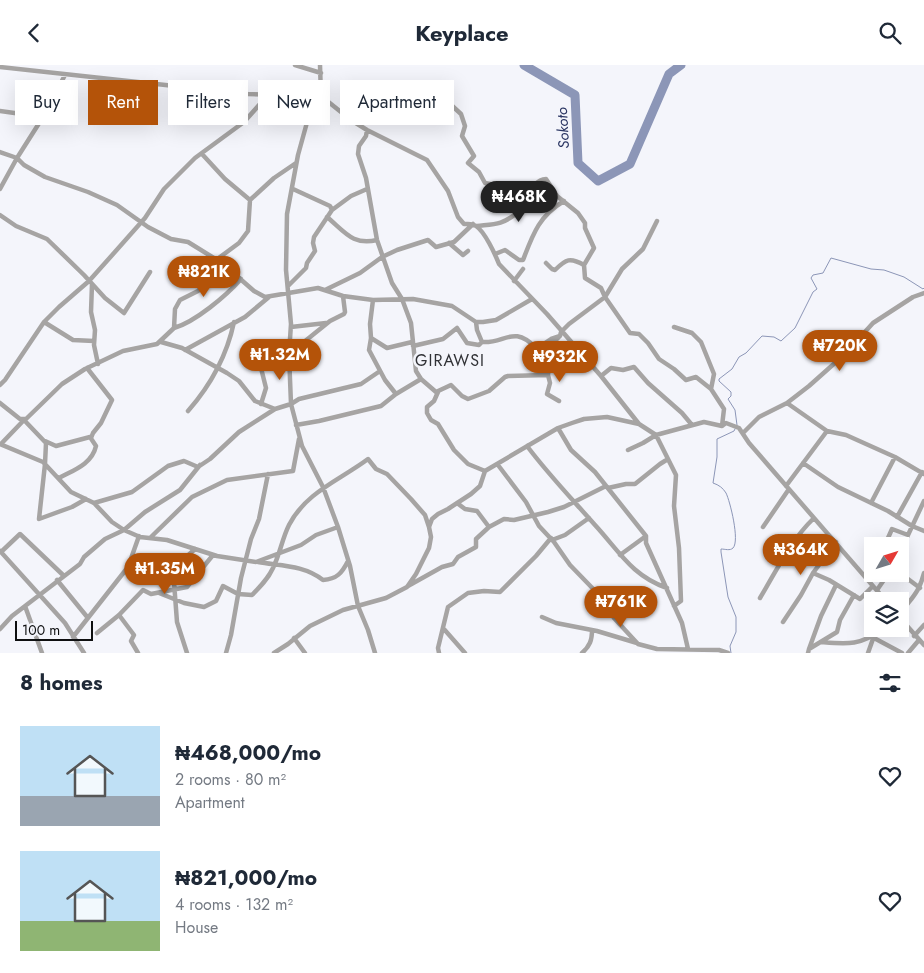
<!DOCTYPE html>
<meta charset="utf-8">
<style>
body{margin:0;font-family:Jost,sans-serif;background:#f6f6f7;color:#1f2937;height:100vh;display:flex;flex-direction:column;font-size:19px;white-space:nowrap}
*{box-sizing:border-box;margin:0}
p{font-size:16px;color:#747a83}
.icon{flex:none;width:28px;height:28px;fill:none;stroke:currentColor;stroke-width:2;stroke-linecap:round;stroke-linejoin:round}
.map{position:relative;height:588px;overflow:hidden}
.panel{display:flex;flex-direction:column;background:#fff;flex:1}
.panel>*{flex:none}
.hud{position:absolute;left:15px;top:15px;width:500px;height:45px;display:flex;gap:10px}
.needle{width:32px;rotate:51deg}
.tools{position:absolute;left:864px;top:472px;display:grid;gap:10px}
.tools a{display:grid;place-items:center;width:45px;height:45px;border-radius:0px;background:#fff;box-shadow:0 5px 20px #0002;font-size:25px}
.scale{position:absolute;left:15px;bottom:12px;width:78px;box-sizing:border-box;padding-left:5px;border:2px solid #0e0f10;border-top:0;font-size:14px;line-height:18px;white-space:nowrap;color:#0e0f10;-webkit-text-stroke:4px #f4f5fb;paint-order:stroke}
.price{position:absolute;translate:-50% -42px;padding:0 11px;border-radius:18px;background:#b45309;color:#fff;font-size:16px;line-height:32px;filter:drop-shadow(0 1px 2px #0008)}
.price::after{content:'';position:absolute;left:50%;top:30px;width:15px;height:11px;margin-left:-8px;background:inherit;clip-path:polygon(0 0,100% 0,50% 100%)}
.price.active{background:#222;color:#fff}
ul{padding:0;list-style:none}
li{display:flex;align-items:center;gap:15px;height:125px;padding:0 20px}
li span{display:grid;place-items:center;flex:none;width:140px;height:100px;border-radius:0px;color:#555}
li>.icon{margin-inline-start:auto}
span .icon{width:60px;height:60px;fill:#fffc;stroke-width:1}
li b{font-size:21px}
h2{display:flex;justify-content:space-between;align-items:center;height:60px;padding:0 20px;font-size:21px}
.pill{padding:0 18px;border-radius:0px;background:#fff;box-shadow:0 5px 20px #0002;font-size:18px;line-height:45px}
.pill.active{background:#b45309;color:#fff}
header{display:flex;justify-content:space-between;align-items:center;height:65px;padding:0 20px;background:#fff;font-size:22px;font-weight:700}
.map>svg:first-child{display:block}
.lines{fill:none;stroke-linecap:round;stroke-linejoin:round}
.stream{stroke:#8c96b7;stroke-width:1}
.river{stroke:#8c96b7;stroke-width:9}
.minor{stroke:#a6a4a3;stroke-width:4.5}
.labels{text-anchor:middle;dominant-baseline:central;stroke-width:5;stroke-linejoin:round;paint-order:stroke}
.water-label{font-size:15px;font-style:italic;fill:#2b3663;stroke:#f4f5fb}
.quarter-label{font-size:16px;letter-spacing:1px;fill:#303135;stroke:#f4f5fb}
</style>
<header><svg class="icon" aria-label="back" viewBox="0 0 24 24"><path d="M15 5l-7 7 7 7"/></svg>Keyplace<svg class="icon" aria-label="search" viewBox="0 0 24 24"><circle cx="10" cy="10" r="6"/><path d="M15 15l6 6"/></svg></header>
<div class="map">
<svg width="924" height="588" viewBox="0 0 924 588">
<rect width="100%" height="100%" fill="#f4f5fb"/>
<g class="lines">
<!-- stream -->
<path class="stream" d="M737,360l-2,-15 -7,-11 3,-3v-4l-12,-11v-2l13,-10 7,-12 7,-4 16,-17 12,1 7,4 14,-13 18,-36 4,-3 -6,-11 2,-3 10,-2 8,-15 40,11 13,1 20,7 19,12 1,-1
M731,588l-1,-7 6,-14v-15l-8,-20 -7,-45v-3c4,0 9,2 12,-1 7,-7 -3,-47 -7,-55 -3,-5 -7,-8 -13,-10l4,-26v-18l17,-8 1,-2"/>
<!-- river -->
<path class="river" d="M524,0l51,30 3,68 20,18 32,-17 39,-90 12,-9"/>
<!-- minor -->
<path class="minor" d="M295,0l26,8
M320,0l1,31
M0,2l248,27 73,2 30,24 16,10 60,30 21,31 10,26 6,7c4,0 8,-1 12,2 9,6 19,28 23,38l48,50 54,62 38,48 17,11 48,-13 18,4 4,-3 13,5 10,15 137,158
M314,32l-16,58 -11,59 -1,56 5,54 -2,30 2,50 11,42 21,41 15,40 12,39 8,40 10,24 7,23
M448,37l13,12 4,12 -3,10 12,20 -6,7 11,9 6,11 20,4h11l12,7
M0,46l43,6
M367,65l-1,6 -7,10 -1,8 8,24 11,62 15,43 10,16 9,24 5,48 5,8 15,13 15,-7 11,11 6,3 21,-8 16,-14 3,-1 40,-1
M0,87l17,6 7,7 21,12 43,15 29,13 31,22 23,12 17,3 34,21 32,28 11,6 53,-9 25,8 30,4 40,-1 39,7 24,16h7l13,-2 36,-21
M202,89l23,25 25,21
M0,124l17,-31 26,-41 22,-42
M293,124l37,17 2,4
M0,150l16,11 31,13 37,36 21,23 19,15 26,-41
M327,152c18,15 26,29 50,23
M477,161c18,-2 25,-1 40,-13 10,-8 14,-34 29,-34l11,17 21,17 7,10v5l9,20 -10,17 1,13 16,10 4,9 25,36 9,1 9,9 11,16 15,10 12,11 10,-3 15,12 13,20 -2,17
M449,178l14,12 5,-4
M495,189l10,-4 14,10h4c10,-26 16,-44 41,-59
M546,198l6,6 3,1c11,-11 15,-13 29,-5
M514,216l9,-12
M92,219l-1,28 4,18 -1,15 4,19
M288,221l18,-18 1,-5 8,-12 -2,-8 1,-6 18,-27 19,-14 16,-7
M325,225l35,-17 22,-16 15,-7 31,-10 8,7 18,-5 19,-18
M373,235l-3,24 1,14 16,10 25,-6
M44,257l29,18 21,1
M476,257l1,8 5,12
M291,262l35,-4
M674,262l18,6 9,9 13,32 -3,15
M174,263c21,-6 52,-32 67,-49
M371,273l-2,12 16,30 11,14 25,-15
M161,277l21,6 45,25 12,8 16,20 20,8
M413,281l30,-7 14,-11 10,15 12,2 3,-3c23,2 31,-18 54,6l3,-1 12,-8 9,-3 1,-4 8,-8 36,-27 17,-28 21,-20 14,-28
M185,285l60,-33 24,-20
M289,289l41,-33 14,-7 1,-2 -2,-16
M259,295l7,28 -5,16
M87,303l25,32 -11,23 -8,10 -2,5
M601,311l10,-8 12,2 11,-3 14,16 34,30 10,12
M0,320l5,-5 39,-58 15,-15 30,-26 25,-28 31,-35 19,-29 31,-31 49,-36 24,-27
M438,327l-4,9 -7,6v6l4,7 7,4 16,26 14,14 17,7
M559,336l-12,-7 3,-11 -2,-8c1,-5 0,-9 1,-13 2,-9 9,-9 6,-21l4,-4
M0,338l20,16h6l36,-35 23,-15 38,-18 34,-7 17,-16 1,-19 5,-9 18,-9 10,-10 12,-24 19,-14 9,-12 2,-31 24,-22 22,-15
M787,338l40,28 19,4 49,22 29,17
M188,346c22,-25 39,-56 46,-89
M296,360l23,-4 62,-15 15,-12
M558,363l13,22 24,22 51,64v7l36,80 6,26
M743,368l16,-16 28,-14 22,-17 36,-32 28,-31 40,-26 11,-4
M45,376l11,5 34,-9 6,9c-4,18 -22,24 -37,32
M0,379l43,18 28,30 23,11 18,19 12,8 16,7 27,3 50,16 39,6 45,-17 15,-10 22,-8
M1,379l23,-24 22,23 -1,21 -6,55 33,-12 14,-8
M527,381c21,28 45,53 68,79 24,26 37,51 72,63
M668,394l8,16 -2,31 5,42 2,53 -7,5
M803,398l35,24 50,24 24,15 12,5
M498,400l28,37 13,24 15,16 16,23 31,32 13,21 24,26 19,5 62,1 9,3
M786,421l41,-55
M608,423l18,-4h9l25,-20 8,-5 -12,-24 -13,8 -15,7
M94,438l38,-11 36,-26 16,-5 14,6 12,-8 29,-27 36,-23 16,-5 8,-5 62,-15 19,-13
M457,438l8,6 12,2 12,16
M871,438l24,-46
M897,452l25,-45
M763,462l26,-38
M150,473l42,-41 35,-17 66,-9 6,-32
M888,473l4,-9 16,6
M552,475l13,-5 24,-17
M0,486l65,72 19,30
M1,487l19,-18 43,41
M900,487l24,-51
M620,490l26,-19
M258,497c23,4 46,3 65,18 14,-1 19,-7 25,-19
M813,508l16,7 31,19 13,-13
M900,508l20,15
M57,515l31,38
M408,521l34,-19 11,-3 5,-7 18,-10v-8l13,-12 15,-8 10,1 34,-8 16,-5 42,-21
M877,525l11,-16
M159,528l25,10 20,4 12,-6 7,-15 15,8 14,1c8,-8 16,-16 21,-27 7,-14 9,-29 16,-43 17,-33 51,-45 79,-66l8,10 11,5 24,25 14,16 4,12
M760,533c17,-28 30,-57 54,-80
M25,541l17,47
M900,549c12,-17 19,-21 24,-41
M119,550l15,20 -3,6 7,12
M542,552l14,6 41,8 40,12
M900,553l24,27
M783,557l18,-27 12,-22 23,-31
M443,563l22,25
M0,564l12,-13 68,-52 4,-7 21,-18 19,-9 21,-18 35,-22 20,-25
M97,568l22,-18 24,-25 8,4 36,-7 26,-32
M914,571l10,-11
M73,572l55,-70 11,-31
M294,573l11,15
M874,573l28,15
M821,577c25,2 40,4 61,-13
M809,584l12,-33 15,-31
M187,588l-10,-31 -4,-53 22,-20
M226,588l5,-18 10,-57 10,-39 8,-20 9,-45
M274,588l14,-9 22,-18 33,-16 43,-12 21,-11 9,-13 13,-26 2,-11 -2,-10 3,-8 6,-5 10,-5 23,-15 9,-8 5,-15 73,-43 14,-5 12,-4 23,-2 32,7
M439,588l-1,-5 10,-41 20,-14 16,-2 16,1 36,-36 15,-18
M582,588c8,-7 10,-13 10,-23
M808,588l1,-4 28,-17 3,-12 14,-25
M868,588l6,-17
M908,588l11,-13"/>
</g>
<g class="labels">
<!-- water labels -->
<g class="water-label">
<text transform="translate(563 63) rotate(-93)">Sokoto</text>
</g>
<!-- quarter labels -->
<g class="quarter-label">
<text x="450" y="295">GIRAWSI</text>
</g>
</g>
</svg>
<div class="tools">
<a><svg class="needle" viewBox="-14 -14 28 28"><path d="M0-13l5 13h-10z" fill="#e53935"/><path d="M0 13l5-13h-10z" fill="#747a83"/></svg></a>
<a><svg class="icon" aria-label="layers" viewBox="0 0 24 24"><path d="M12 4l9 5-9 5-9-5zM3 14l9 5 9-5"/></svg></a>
</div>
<div class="scale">100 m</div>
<b class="price active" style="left:519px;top:158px">₦468K</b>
<b class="price" style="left:204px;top:233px">₦821K</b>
<b class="price" style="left:840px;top:307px">₦720K</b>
<b class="price" style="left:280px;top:316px">₦1.32M</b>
<b class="price" style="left:560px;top:318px">₦932K</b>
<b class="price" style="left:801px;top:511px">₦364K</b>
<b class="price" style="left:165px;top:530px">₦1.35M</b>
<b class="price" style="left:621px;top:563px">₦761K</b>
<div class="hud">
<a class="pill">Buy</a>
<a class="pill active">Rent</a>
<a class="pill">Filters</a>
<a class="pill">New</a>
<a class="pill">Apartment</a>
</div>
</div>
<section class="panel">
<h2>8 homes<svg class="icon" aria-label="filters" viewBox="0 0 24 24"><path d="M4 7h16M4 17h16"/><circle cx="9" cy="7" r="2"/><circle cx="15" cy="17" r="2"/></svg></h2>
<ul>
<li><span style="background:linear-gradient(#bfe0f5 70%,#9aa5b1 0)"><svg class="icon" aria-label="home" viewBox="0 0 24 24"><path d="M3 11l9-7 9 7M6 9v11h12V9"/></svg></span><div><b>₦468,000/mo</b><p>2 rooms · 80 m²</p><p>Apartment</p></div><svg class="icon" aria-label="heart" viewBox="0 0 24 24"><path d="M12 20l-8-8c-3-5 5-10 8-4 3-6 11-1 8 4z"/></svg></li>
<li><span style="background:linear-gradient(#bfe0f5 70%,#8fb573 0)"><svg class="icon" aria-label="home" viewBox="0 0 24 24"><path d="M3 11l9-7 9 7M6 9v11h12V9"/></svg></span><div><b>₦821,000/mo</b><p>4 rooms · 132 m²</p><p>House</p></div><svg class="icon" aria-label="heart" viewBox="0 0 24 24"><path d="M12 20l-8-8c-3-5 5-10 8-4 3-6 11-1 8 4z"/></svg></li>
</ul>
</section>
